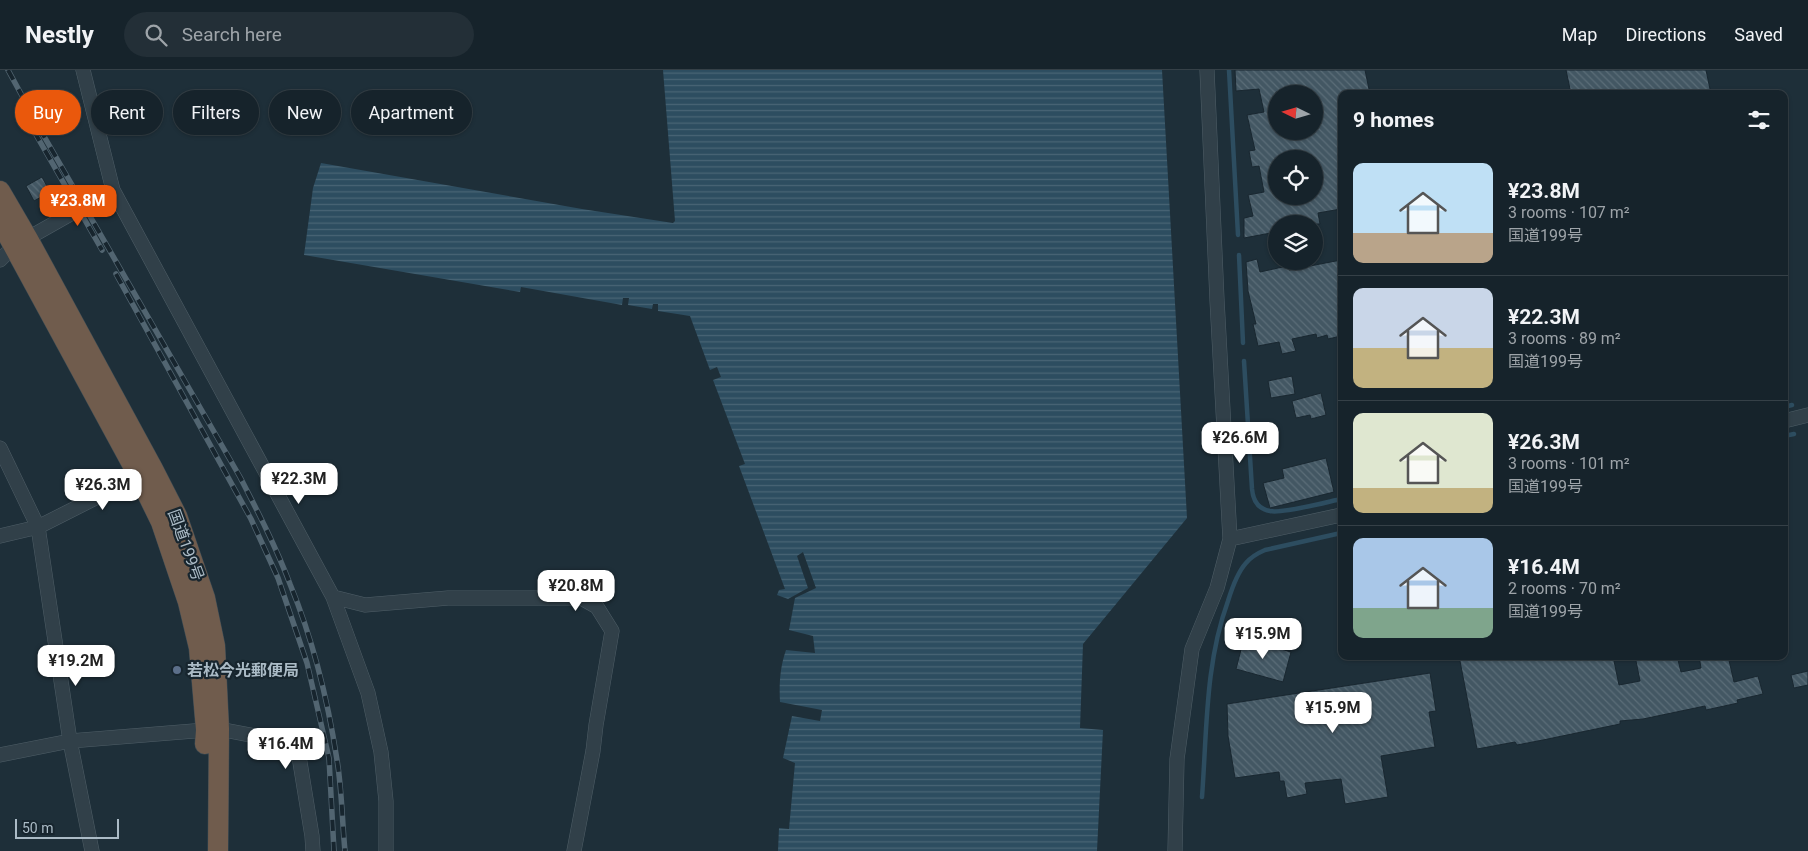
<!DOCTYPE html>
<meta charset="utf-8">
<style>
body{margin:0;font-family:Roboto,"Noto Sans JP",sans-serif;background:#232f37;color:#f1f3f6;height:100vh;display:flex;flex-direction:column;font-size:19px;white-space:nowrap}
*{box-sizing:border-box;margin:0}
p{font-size:16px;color:#9ea4a9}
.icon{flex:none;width:28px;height:28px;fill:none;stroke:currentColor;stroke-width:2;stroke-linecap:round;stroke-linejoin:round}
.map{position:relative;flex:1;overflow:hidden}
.panel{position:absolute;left:1338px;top:20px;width:450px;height:570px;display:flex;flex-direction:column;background:#16232b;border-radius:10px;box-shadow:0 1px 4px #0004,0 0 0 1px #354047}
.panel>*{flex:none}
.guide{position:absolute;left:15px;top:20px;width:475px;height:45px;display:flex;gap:10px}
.needle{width:32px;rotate:275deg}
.tools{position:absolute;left:1268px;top:15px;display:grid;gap:10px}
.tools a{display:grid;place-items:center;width:55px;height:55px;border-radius:50%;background:#16232b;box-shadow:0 1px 4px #0004,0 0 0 1px #354047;font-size:25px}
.scale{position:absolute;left:15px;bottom:12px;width:104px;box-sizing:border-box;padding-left:5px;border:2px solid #abbbc6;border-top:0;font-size:14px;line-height:18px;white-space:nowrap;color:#abbbc6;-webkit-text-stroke:4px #17252e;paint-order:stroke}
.price{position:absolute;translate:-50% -42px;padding:0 11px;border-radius:10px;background:#fff;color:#222;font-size:16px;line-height:32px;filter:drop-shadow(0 1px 2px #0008)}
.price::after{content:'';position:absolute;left:50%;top:30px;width:15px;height:11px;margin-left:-8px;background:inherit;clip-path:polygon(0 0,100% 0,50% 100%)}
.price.current{background:#ea580c;color:#fff}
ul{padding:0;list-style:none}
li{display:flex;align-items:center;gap:15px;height:125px;padding:0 15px}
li+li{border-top:1px solid #354047}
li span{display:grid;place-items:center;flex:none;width:140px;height:100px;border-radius:10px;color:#555}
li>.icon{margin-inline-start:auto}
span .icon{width:60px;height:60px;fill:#fffc;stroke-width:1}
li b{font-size:21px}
h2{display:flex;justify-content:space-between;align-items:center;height:60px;padding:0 15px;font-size:21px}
.tag{padding:0 18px;border-radius:22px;background:#16232b;box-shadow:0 1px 4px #0004,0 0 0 1px #354047;font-size:18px;line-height:45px}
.tag.current{background:#ea580c;color:#fff}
header{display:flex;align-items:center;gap:30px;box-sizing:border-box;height:70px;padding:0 25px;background:#16232b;border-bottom:1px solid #354047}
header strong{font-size:24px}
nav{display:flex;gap:28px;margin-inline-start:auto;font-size:18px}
.search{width:350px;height:45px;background:#232f37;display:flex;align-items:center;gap:12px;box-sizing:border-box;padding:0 18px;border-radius:28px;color:#9ea4a9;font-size:19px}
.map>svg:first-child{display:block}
.water{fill:url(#water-rules)}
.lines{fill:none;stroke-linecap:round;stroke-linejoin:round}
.stream{stroke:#2d4d60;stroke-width:4.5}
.building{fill:url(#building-back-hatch);stroke:#192730;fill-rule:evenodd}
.minor-casing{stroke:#4f5e67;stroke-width:15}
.highway-casing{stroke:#3c4b54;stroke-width:21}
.minor{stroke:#314049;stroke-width:14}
.highway{stroke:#705c4d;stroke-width:20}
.rail-casing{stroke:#526571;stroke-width:5.5}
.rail{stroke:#17252e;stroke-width:4;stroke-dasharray:11;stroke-linecap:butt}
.service-dot{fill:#5c6f8a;stroke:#17252e;stroke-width:2}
.labels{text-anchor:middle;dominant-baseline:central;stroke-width:4.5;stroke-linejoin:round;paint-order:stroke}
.street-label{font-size:16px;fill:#abbbc6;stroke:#17252e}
.poi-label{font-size:16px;font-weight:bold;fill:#abbbc6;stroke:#17252e;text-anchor:start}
</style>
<header>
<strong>Nestly</strong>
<div class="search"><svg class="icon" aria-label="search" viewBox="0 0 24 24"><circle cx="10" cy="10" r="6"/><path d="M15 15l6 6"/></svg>Search here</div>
<nav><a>Map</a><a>Directions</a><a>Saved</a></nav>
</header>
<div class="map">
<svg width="1808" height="781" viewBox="0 0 1808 781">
<defs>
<pattern id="water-rules" width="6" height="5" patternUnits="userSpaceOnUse" patternTransform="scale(1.25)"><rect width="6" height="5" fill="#2d4d60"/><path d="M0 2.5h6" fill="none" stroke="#496575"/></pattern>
<pattern id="building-back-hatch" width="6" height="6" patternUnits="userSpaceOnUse" patternTransform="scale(1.25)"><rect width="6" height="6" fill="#435763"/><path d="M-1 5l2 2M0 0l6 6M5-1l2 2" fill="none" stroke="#5b6d78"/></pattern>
</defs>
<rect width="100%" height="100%" fill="#1e2f39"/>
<!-- water -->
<path class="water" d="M663,0h499l25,448 -104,126 -3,84 23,2 -6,121h-319l1,-23 10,1 6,-66 -12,-5 9,-42 28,5 2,-11 -42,-8c-1,-18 0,-35 6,-52l29,3 -2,-17 -24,-6 6,-32 21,-10 -13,-36 -6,4 11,32 -20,11 -11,-4 2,-5 6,-1 -46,-123 6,-2 -32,-84 8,-3 -4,-10 -7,3 -20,-54 -32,-5v-7h-5l-1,5 -24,-4 1,-7h-6l-1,7 -101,-18 -1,5 -216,-37 9,-67 8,-25 261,46 91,14 2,-2z"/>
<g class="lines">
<!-- stream -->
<path class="stream" d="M1229,0l9,165
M1239,185l4,88
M1244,291l8,128c1,11 6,20 18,22 12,3 57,-9 71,-12
M1784,337l8,-2
M1784,366l10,-2
M1202,727c5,-66 3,-133 26,-196 4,-13 9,-28 18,-38 5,-6 12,-10 19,-13l76,-17"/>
</g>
<!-- building -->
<path class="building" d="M1235,0h130l5,24h-29v115l-23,4 2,11h-44v8l-32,6v-20l9,-2 -5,-21 16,-3 -5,-26 -7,1 -3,-16 6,-1 -8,-35 17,-3 -5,-23 -23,2zM1303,16l1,8h10v37h-38v-39zM1276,89h38v37h-38z
M1566,0h140l5,24h-140z
M42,107l8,15 -16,9 -8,-15z
M1257,189l3,13 27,-6 2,4 52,-10v76l-13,3 -1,-4 -10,3 -1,-4 -24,5 4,12 -14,3 -3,-12 -21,4 -5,-22h3l-8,-33 -2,-29z
M1292,306l3,18 -24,4 -3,-17z
M1321,323l5,22 -15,4 -1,-4 -14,3 -4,-17z
M1326,388l8,34 -64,16 -7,-25 21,-5 -2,-9z
M1244,568l47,14 -8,30 -47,-13z
M1459,586h154l6,29 21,-4 -5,-25h42l4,16 20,-4 -2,-12h29l6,26 24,-6 5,18 -26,6 1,3 -32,7 -1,-4 -62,13 -23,2v3l-77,16 -26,5 -2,-3 -38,7z
M1808,601v14l-14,3 -3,-13z
M1430,603l6,38 -7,1 6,35 -54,9 7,41 -43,7 -4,-25 -36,4 2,11 -20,4 -3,-17h-4l-1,-9 -44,6 -7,-42 -1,-32z"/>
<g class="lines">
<defs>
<path id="minor" d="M83,0l30,120 220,407 35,96 13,59 5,49v50
M0,190l14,-14 99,-56
M1784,351l24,-6
M0,378l38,79 32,214 22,110
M0,466l38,-9 107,-54
M1230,469l111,-24
M333,527l32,8 83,-7h133l16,9 15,24 -16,94 -3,26 -19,100
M0,685l70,-14 136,-11 13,-1 78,15 15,92 1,15
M1175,781l2,-92 15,-110 25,-61 13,-49 -13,-239 -10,-230"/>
<path id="highway" d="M0,121l28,48 125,230 24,47 28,82 10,48 4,83 -1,122
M0,151l139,256 22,45 27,80 11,46 7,82 -1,14"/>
</defs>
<!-- minor casing -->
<use href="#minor" class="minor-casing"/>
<!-- highway casing -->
<use href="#highway" class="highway-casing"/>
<!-- minor -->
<use href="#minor" class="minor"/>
<!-- highway -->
<use href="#highway" class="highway"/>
<defs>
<path id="rail" d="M8,0l37,68 195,339c18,35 36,70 50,107 23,56 38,117 47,176 5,30 5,61 8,91
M23,42l79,138
M116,204l135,245 27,59 29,85 22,95 5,93"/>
</defs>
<!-- rail casing -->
<use href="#rail" class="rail-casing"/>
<!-- rail -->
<use href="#rail" class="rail"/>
</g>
<!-- markers -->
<circle class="service-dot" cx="177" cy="600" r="5"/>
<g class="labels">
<!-- street labels -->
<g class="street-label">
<text transform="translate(186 475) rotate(70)">国道199号</text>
</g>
<!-- poi labels -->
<g class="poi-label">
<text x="187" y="600">若松今光郵便局</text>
</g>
</g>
</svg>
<div class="tools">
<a><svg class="needle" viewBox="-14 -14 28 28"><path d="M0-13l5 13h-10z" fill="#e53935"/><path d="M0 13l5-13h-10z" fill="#9ea4a9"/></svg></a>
<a><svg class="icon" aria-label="locate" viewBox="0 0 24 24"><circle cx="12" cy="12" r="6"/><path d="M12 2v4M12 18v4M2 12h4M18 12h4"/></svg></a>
<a><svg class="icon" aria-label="layers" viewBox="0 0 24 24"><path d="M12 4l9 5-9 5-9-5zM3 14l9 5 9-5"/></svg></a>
</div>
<div class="scale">50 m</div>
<b class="price current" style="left:78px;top:157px">¥23.8M</b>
<b class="price" style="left:1240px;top:394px">¥26.6M</b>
<b class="price" style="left:299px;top:435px">¥22.3M</b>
<b class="price" style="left:103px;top:441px">¥26.3M</b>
<b class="price" style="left:576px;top:542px">¥20.8M</b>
<b class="price" style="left:1263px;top:590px">¥15.9M</b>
<b class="price" style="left:76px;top:617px">¥19.2M</b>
<b class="price" style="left:1333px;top:664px">¥15.9M</b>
<b class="price" style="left:286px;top:700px">¥16.4M</b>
<div class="guide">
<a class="tag current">Buy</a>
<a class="tag">Rent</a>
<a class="tag">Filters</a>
<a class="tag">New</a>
<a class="tag">Apartment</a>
</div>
<section class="panel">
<h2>9 homes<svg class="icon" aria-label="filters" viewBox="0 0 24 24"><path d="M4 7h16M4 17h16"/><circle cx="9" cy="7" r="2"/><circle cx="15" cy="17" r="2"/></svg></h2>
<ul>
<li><span style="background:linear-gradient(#bfe0f5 70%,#b9a48a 0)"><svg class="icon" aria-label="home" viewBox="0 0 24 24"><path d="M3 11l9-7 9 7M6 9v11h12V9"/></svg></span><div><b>¥23.8M</b><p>3 rooms · 107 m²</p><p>国道199号</p></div></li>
<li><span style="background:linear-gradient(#c9d6e8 60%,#c2b280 0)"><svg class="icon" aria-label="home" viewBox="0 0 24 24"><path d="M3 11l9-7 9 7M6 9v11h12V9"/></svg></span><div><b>¥22.3M</b><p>3 rooms · 89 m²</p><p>国道199号</p></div></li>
<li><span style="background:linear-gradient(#dfe7d0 75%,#c2b280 0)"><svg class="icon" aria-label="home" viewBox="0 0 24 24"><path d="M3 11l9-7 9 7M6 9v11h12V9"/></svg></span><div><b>¥26.3M</b><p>3 rooms · 101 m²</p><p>国道199号</p></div></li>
<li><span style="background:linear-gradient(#a9c7e8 70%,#7fa58c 0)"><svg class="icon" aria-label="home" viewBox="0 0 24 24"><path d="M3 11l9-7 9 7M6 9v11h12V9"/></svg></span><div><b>¥16.4M</b><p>2 rooms · 70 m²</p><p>国道199号</p></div></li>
</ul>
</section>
</div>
